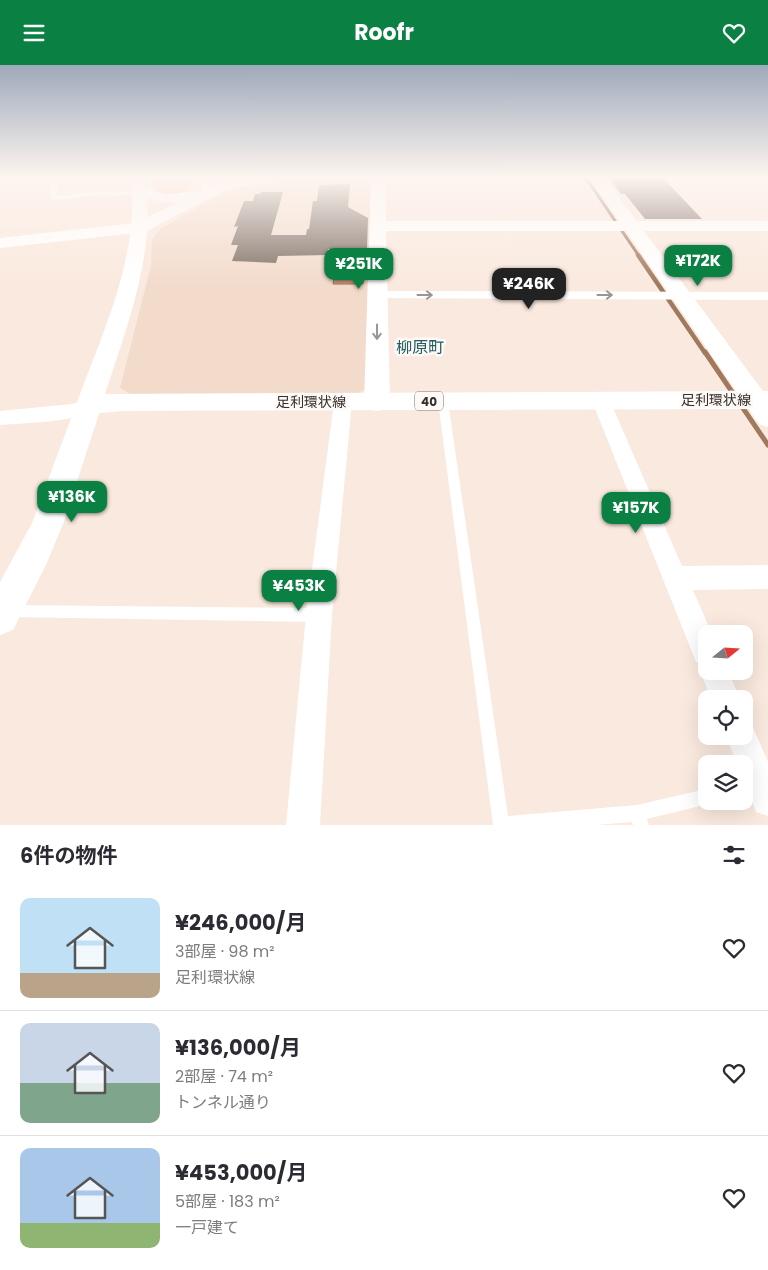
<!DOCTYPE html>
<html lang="ja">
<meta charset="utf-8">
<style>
body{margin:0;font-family:Poppins,"Noto Sans JP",sans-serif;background:#f7f7f7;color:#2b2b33;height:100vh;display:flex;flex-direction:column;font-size:19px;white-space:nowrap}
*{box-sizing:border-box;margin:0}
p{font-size:16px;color:#7c7c81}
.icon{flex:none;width:28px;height:28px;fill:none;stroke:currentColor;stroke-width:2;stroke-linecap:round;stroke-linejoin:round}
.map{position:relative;height:760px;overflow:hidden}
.panel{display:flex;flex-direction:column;background:#fff;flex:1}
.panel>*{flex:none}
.needle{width:32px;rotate:72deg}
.fabs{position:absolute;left:698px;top:560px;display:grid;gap:10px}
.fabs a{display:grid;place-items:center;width:55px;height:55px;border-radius:10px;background:#fff;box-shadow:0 5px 20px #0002;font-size:25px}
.price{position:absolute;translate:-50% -42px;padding:0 11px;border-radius:10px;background:#0b8043;color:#fff;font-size:16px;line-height:32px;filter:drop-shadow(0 1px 2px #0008)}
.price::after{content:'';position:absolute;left:50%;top:30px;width:15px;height:11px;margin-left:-8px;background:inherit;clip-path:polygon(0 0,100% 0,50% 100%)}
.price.on{background:#222;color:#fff}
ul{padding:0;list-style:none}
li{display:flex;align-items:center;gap:15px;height:125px;padding:0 20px}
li+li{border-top:1px solid #e1e1e2}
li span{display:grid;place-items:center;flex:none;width:140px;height:100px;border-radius:10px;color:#555}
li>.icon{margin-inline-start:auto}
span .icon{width:60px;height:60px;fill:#fffc;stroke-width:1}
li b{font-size:21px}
h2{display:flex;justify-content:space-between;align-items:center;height:60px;padding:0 20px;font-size:21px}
header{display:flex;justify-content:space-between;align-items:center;height:65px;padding:0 20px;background:#0b8043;color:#fff;font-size:22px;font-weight:700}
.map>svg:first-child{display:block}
.built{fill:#f3dbcc}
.green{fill:#faccb0}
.water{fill:#d09976;stroke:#a1795f}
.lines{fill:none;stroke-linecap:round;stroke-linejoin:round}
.stream-far2{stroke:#a1795f;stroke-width:3}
.stream-far1{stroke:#a1795f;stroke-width:4.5}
.stream{stroke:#a1795f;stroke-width:5}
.building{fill:#7f7066}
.lane{fill:#fff;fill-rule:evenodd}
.street{fill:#fff;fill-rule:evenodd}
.secondary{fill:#fff;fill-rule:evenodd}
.primary{fill:#fff;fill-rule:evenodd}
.oneway{stroke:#9a9694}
.labels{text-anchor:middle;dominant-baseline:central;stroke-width:5;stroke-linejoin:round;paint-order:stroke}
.shield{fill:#fcf9f7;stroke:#706a67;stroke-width:1}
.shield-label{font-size:12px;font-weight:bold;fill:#342d29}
.street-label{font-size:14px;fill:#342d29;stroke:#fcf9f7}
.quarter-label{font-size:16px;fill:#235d62;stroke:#fcf9f7}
</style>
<header><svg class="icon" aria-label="menu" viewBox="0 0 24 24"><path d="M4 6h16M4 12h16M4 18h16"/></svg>Roofr<svg class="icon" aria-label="heart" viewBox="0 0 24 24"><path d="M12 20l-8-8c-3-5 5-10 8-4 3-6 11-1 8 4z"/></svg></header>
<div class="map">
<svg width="768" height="760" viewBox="0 0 768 760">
<rect width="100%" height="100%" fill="#fae9de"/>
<!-- built -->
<path class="built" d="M371,115l-1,207 -12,6 -228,1 -10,-6 31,-122 1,-26 8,-11 57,-32 26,-10 51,-6z"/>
<!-- green -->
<path class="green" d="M165,113h25v10c-12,10 -21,8 -34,3l-5,-11z"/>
<!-- water -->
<path class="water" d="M337,192h29l-3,27h-30z"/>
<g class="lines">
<!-- stream-far2 -->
<path class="stream-far2" d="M586,113l53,78"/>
<!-- stream-far1 -->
<path class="stream-far1" d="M638,190l67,98"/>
<!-- stream -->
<path class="stream" d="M705,287l63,93"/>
</g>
<!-- building -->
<path class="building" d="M609,113h54l39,41h-57l-20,-25h-4z
M350,119l-2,23 20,11 -1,31h-39l-1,6 -49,1 -2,7 -44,-2 6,-16h-7l7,-19 -4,1 10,-26h9l2,-7h5l1,-2h22l-12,43h35l1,-6h2l4,-28h4l2,-16z"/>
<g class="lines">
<!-- lane -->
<path class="lane" d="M51,113h6v18l42,-5 18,1 24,-3 3,2 -27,5 -18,-1 -45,5 -3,-2z
M200,113h4l7,15h-4l-5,-5z
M443,333l5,3 60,415 129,-11 69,-16v12h6v2l-65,16 2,6h-16l-1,-3 -36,3h-103l-55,-424z
M10,540l308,3 5,2 2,5 -2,5 -5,2 -308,-5 -5,-1 -1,-5 1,-5z"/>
<!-- street -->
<path class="street" d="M376,226l392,1v8l-397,-2 -2,-3 2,-3z
M601,329l7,2 2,5 72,165 86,-1v24l-75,1 19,44h-6v37h22l12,28h-29l-11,-28 3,-7 -7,-2 -104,-261 2,-5z
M343,330l7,2 2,5 -20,213 -12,210h-34l20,-210 28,-213 2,-5z
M89,333l7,2 2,5c-10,18 -77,18 -98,20v-14l72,-7z
M744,657l8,3 16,37v54l-12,-4 -12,-32v-16h-7l-11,-28h18z"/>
<!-- secondary -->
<path class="secondary" d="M240,113h25l-2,3 -42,11 -76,40 -145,16v-10l135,-15 44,-21c-16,2 -28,-3 -43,-8l-3,-3 3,-3c11,-3 20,5 31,6 10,1 21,-5 31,-2l13,-6z
M371,113h14l1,43h233l-29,-43h15l31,43h132v10h-124l124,167v29l-9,-3 -133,-193h-240l4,171 -4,7 -9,2 -9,-2 -4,-7z
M89,331l9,2 4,7 -39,119 -17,41 -33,65 -13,5v-53l32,-59 44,-118 4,-7z"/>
<!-- primary -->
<path class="primary" d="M131,113h14c12,73 -18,148 -40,216l663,-3v18l-644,2 -35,3 -9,-2 -4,-7c26,-71 64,-150 55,-227z"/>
</g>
<!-- one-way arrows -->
<defs><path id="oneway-shaft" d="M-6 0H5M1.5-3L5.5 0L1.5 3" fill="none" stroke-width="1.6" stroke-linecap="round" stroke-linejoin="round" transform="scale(1.25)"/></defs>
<g class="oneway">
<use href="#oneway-shaft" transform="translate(425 230)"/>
<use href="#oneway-shaft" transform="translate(605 230)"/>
<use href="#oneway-shaft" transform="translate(377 267) rotate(90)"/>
</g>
<!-- sky -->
<linearGradient id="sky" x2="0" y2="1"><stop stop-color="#9ea9ba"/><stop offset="0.51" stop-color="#fdf5f0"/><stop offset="1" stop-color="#fdf5f0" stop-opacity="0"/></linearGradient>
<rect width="768" height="220" fill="url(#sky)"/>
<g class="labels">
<!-- shield labels -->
<rect class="shield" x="415" y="326.5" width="28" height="19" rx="4"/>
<g class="shield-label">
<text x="429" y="336">40</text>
</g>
<!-- street labels -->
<g class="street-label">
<text x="716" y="335">足利環状線</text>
<text x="311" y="337">足利環状線</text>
</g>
<!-- quarter labels -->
<g class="quarter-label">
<text x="420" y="282">柳原町</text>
</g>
</g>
</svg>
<div class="fabs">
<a><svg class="needle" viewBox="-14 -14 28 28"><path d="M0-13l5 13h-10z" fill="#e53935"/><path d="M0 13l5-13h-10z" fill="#7c7c81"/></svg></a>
<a><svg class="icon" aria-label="locate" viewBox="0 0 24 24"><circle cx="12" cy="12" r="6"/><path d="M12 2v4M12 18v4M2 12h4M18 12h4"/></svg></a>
<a><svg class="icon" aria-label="layers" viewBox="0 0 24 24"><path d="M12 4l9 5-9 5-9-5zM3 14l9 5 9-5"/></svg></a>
</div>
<b class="price" style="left:698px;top:222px">¥172K</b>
<b class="price" style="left:359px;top:225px">¥251K</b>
<b class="price on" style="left:529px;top:245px">¥246K</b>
<b class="price" style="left:72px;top:458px">¥136K</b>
<b class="price" style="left:636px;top:469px">¥157K</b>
<b class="price" style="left:299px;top:547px">¥453K</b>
</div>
<section class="panel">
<h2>6件の物件<svg class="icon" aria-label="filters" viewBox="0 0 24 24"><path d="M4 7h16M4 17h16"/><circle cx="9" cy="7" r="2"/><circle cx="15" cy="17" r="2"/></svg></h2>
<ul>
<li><span style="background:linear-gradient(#bfe0f5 75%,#b9a48a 0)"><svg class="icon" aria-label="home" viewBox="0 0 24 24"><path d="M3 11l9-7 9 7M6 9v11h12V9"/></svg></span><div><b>¥246,000/月</b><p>3部屋 · 98 m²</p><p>足利環状線</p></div><svg class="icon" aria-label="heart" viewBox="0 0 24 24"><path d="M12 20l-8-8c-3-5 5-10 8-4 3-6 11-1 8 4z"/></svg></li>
<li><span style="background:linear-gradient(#c9d6e8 60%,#7fa58c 0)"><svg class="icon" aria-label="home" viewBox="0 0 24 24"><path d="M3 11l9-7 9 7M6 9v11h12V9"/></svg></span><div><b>¥136,000/月</b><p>2部屋 · 74 m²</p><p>トンネル通り</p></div><svg class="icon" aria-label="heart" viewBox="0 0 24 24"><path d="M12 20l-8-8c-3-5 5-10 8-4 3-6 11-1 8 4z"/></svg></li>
<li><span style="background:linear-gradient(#a9c7e8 75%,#8fb573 0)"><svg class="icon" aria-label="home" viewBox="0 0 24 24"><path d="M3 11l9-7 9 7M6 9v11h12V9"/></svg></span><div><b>¥453,000/月</b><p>5部屋 · 183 m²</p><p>一戸建て</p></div><svg class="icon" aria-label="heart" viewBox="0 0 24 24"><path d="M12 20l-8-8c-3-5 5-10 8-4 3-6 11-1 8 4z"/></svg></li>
</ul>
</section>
